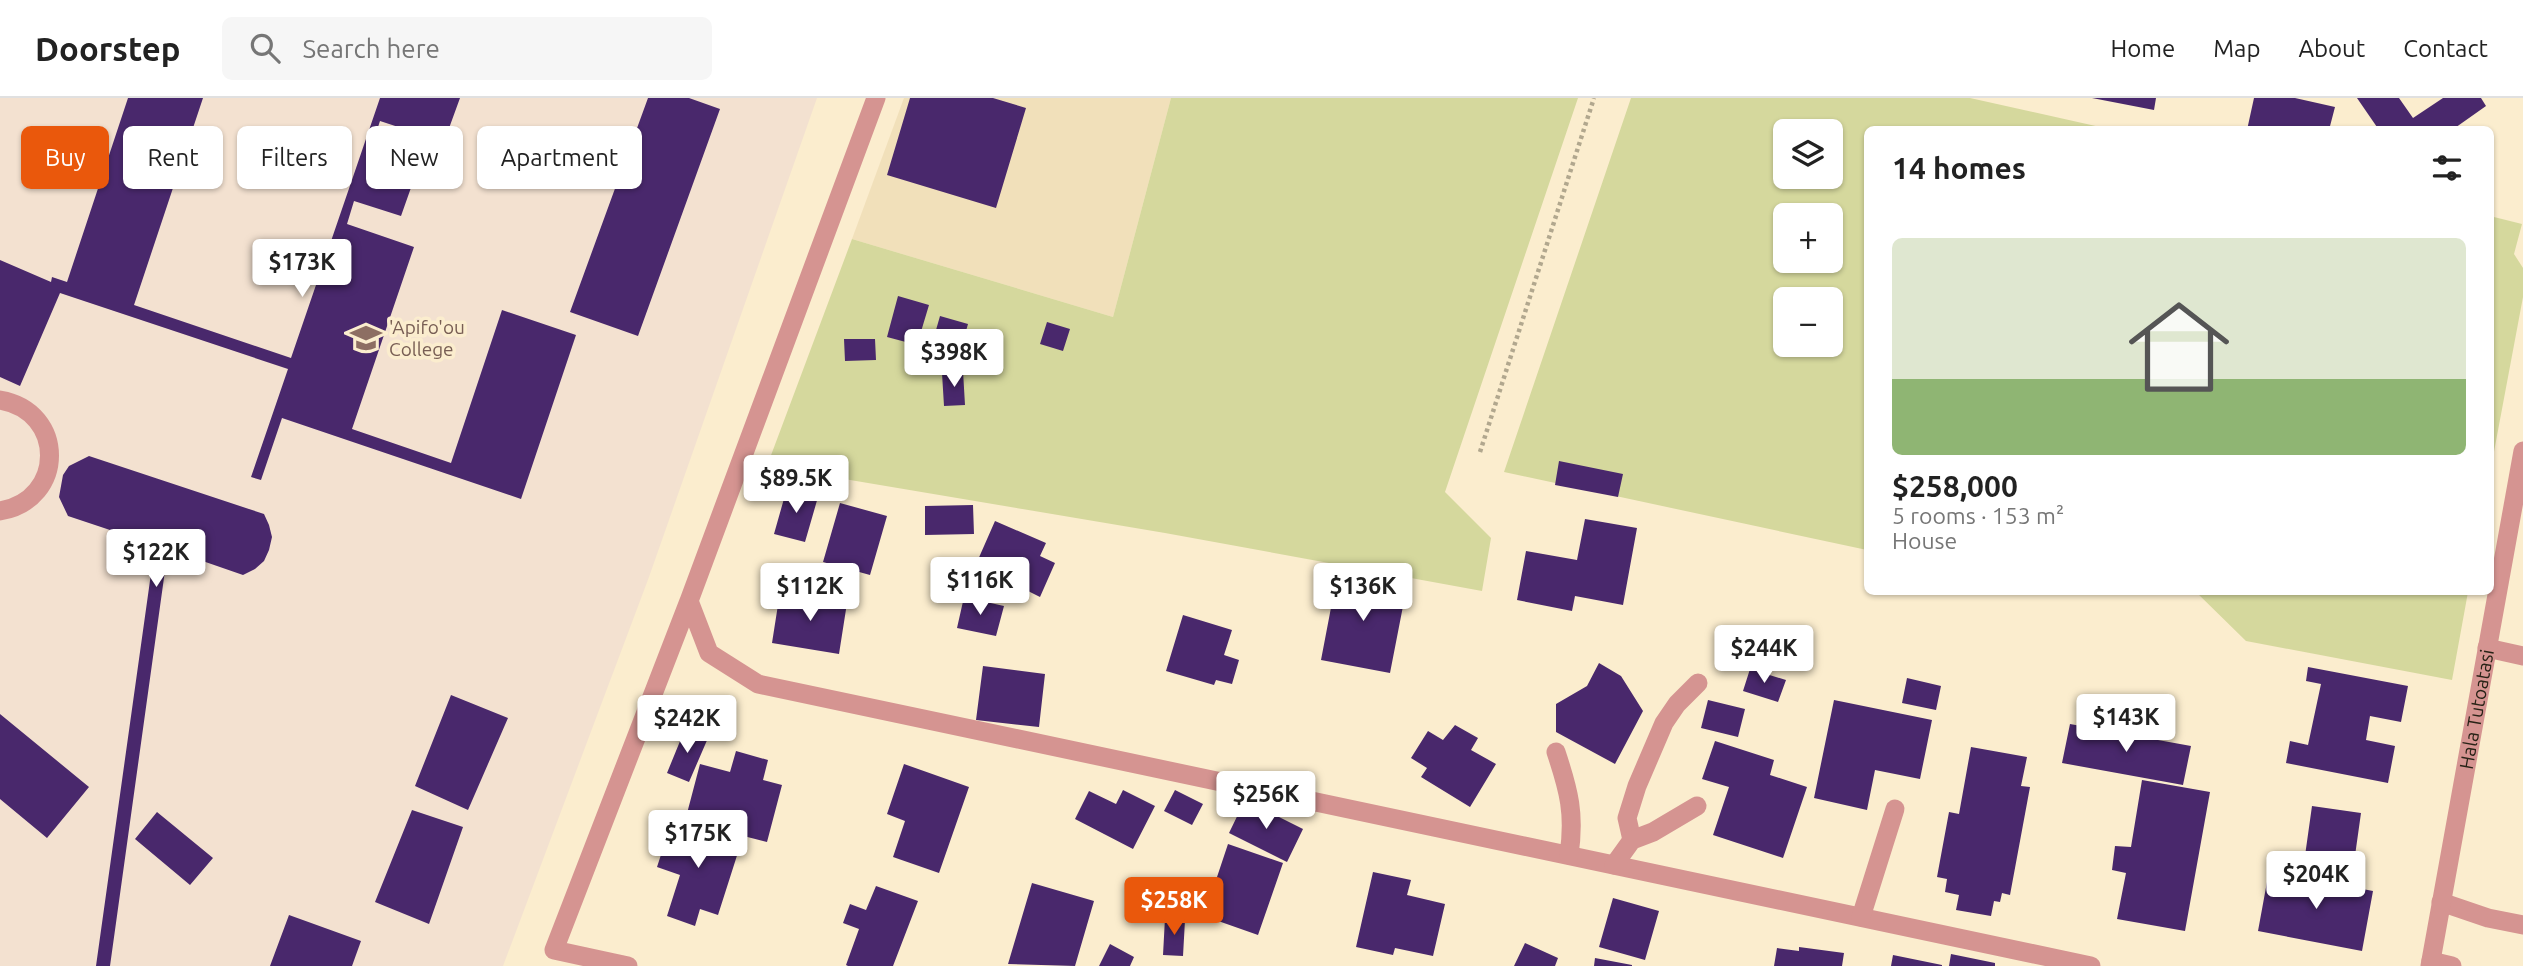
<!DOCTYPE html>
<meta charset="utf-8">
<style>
body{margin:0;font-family:Ubuntu,sans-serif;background:#f6f6f6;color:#222;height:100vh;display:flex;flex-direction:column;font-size:26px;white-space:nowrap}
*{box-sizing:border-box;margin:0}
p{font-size:23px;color:#767676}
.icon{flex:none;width:38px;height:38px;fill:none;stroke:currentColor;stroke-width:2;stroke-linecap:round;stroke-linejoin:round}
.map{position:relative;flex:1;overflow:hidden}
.side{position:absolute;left:1864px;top:28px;width:630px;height:469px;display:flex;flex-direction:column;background:#fff;border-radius:10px;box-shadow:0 2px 5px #0004}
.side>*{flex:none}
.hud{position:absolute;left:21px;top:28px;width:665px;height:63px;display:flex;gap:14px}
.buttons{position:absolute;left:1773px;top:21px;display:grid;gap:14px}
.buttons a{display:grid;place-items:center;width:70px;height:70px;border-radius:10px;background:#fff;box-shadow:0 2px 5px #0004;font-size:35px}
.price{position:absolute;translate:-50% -60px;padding:0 16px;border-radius:7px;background:#fff;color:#222;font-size:23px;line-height:46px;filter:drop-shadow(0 2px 4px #0008)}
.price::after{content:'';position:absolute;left:50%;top:42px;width:21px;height:16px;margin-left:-10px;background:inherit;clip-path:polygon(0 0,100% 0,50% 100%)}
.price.current{background:#ea580c;color:#fff}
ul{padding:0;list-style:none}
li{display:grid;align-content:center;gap:14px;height:371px;padding:0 28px}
li span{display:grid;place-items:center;height:217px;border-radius:10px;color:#555}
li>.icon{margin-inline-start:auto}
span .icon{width:126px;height:126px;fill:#fffc;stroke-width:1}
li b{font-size:30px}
h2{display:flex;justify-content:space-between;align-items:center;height:84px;padding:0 28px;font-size:30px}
.chip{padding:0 24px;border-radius:10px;background:#fff;box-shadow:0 2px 5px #0004;font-size:24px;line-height:63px}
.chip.current{background:#ea580c;color:#fff}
header{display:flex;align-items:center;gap:42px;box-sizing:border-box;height:98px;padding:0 35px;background:#fff;border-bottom:2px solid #e0e0e0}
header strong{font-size:33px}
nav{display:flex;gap:38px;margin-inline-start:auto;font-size:24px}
.search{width:490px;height:63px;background:#f6f6f6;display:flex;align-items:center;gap:18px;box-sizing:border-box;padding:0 24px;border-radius:10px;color:#767676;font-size:26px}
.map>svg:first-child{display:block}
.built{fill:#f1e0ba}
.education{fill:#f3e1d0}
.green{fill:#d5d89d;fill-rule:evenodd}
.building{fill:#49286c}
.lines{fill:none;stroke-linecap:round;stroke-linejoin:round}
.path{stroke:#b1a78e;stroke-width:4.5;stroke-dasharray:3.5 3.5;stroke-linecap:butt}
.service{stroke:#d59491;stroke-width:19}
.minor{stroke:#d59491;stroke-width:19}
.labels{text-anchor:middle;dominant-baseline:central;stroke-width:7;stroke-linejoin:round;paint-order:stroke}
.education-label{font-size:19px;fill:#785e54;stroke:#fbedce;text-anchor:start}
.street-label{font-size:19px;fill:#282317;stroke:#fbedce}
</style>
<header>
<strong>Doorstep</strong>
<div class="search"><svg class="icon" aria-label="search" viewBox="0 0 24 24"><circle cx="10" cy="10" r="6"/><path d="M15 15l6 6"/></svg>Search here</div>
<nav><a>Home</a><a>Map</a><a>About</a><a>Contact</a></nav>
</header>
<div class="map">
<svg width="2523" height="868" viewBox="0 0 2523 868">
<rect width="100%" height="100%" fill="#fbedce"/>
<!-- built -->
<path class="built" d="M904,0h267l-58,219 -261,-78z"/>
<!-- education -->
<path class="education" d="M0,0h817l-168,479 -146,389h-503z"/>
<!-- green -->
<path class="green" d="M1171,0h407l-133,394 46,46 -9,53 -317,-58 -398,-67 85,-227 261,78z
M1631,0h339l139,31 -242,1v420l-363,-78zM1785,33h45v46h-45zM1785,117h45v46h-45zM1785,201h45v46h-45z
M2490,118l32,8 -8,30 9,14v29l-33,176z
M2196,494h272l-16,88 -206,-39z"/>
<!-- building -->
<path class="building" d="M128,0h75l-69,207 157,53 89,-260h80l-16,44 -64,-21 -9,27 48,17 -18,51 -47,-15 -7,23 67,23 -62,182 99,34 51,-153 74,25 -55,164 -239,-81 -21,62 -10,-3 37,-108 -228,-76 -40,93 -20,-9v-117l51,22 1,-5 15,5z
M648,0h41l31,11 -82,227 -68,-24z
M910,0h83l33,10 -30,100 -109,-33z
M2092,0h64l-2,12z
M2254,0h41l40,9 -6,23h-82z
M2357,0h42l14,20 30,-20h38l5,8 -34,24h-73z
M898,198l31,9 -12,40 -30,-8z
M940,218l28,8 -6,21 -28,-8z
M1047,224l23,7 -7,22 -23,-7z
M844,241h31l1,21 -31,1z
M963,273l2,34 -21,1 -2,-33z
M89,358l175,58 5,11 3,12 -3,13 -5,11 -9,8 -12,6 -75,-26 -58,417h-14l59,-421 -87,-29 -9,-19 4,-22 6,-9z
M1559,363l64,13 -5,23 -63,-12z
M787,390l31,9 -13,45 -31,-8z
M840,405l47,13 -17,59 -47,-13z
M973,407l1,29 -49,1v-29z
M1585,421l52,9 -14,77 -48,-9 -3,15 -55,-11 9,-49 51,9z
M995,423l51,22 -6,13 15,7 -15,34 -20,-10 2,-5 -45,-20z
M1338,473l57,11 -4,16 13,3 -14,72 -69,-13z
M780,494l67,11 -8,51 -67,-11z
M964,499l40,9 -8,30 -39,-8z
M1183,517l49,15 -8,25 15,5 -7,24 -16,-4 -2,5 -48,-14z
M1599,565l22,13 22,35 -28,53 -59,-32v-28l31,-18z
M983,568l62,8 -6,53 -63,-7z
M2308,569l100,19 -7,36 -31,-6 -4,24 29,6 -7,37 -102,-20 4,-22 18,4 13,-61 -15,-3z
M1750,571l36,11 -8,22 -35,-11z
M1907,580l34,8 -5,24 -34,-7z
M451,597l57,23 -40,92 -53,-24z
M1708,602l37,9 -7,28 -37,-9z
M1834,602l98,20 -12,59 -45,-9 -8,40 -53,-12z
M0,616l89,73 -42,51 -47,-39z
M2070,626l121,22 -8,39 -121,-22z
M1455,627l23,13 -7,12 25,14 -26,43 -49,-30 6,-9 -16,-10 17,-27 15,9z
M685,631l23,9 -19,44 -22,-9z
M1715,643l59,19 -4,15 37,12 -24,71 -70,-23 16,-48 -27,-8z
M1971,649l56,10 -6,29 9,1 -20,108 -8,-2 -2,9 -6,-1 -3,15 -35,-6 3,-15 -14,-3 2,-13 -10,-2 12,-65 10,2z
M736,653l32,9 -5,20 19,5 -15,57 -82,-21 15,-57 30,8z
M904,666l65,23 -30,86 -46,-16 12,-36 -18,-7z
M2142,682l68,12 -25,139 -68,-12 9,-46 -14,-3 3,-24 16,1z
M1123,692l32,16 -22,43 -58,-30 14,-28 27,13z
M1175,692l28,14 -11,21 -28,-14z
M1245,702l58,29 -16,33 -58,-29z
M2312,708l49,7 -9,64 -49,-7z
M412,712l51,17 -34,97 -54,-22z
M157,714l56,46 -23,27 -55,-46z
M672,723l69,22 -23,72 -18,-6 -5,17 -28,-10 13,-41 -23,-8z
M1228,746l55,19 -25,72 -54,-19z
M2269,773l104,20 -11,60 -104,-20z
M1373,774l38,8 -4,15 38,9 -12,52 -38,-8 -2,7 -37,-8z
M1032,785l62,18 -19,65 -67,-2z
M876,788l42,15 -25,65h-45l-2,-1 13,-36 -16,-6 7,-19 16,6z
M1613,800l46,13 -14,49 -46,-13z
M289,817l72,26 -9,25h-82z
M1165,820l20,2 -2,36 -20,-1z
M1525,845l33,15 -3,8h-41z
M1110,846l24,13 -4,9h-31z
M1799,849l45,6 -2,13h-68l3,-18 22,3z
M1951,856l44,9v3h-46z
M1893,857l49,10v1h-51z
M1595,860l37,7v1h-38z"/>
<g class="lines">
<!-- path -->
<path class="path" d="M1480,354l114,-354"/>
<!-- service -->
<path class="service" d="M876,0l-187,503 20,52 49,31 1333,282
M0,302c66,11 66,100 0,111
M628,868l-74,-16 135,-349"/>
<!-- minor -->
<g class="minor">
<path d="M2487,550l36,8"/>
<path d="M1556,654c13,39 19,62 13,103"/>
<path d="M1632,742l-5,-22 10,-32 27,-63 13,-19 21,-21"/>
<path d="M1614,767l18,-25 21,-8 44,-26"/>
<path d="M2441,804l47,16 35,7"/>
<path d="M1861,819l34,-108"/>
<path d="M2431,863l21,5"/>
<path id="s1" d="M2430,868l93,-515"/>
</g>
</g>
<!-- icons -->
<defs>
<symbol id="school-bare" viewBox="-9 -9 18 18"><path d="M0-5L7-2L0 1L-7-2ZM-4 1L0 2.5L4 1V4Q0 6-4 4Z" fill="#8d6e63" stroke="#fbedce" stroke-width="2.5" paint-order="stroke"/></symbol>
</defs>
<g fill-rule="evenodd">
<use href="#school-bare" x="344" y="218" width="44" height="44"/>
</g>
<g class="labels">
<!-- education labels -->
<g class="education-label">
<text x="389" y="229">'Apifo'ou<tspan x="389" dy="22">College</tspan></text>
</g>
<!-- street labels -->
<g class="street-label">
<text stroke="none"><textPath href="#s1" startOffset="261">Hala Tutoatasi</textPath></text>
</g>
</g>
</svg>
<div class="buttons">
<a><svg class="icon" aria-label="layers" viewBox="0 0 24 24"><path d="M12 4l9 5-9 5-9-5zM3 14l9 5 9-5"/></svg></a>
<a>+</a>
<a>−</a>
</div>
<b class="price" style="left:302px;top:201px">$173K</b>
<b class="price" style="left:954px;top:291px">$398K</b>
<b class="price" style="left:796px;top:417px">$89.5K</b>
<b class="price" style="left:156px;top:491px">$122K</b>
<b class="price" style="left:980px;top:519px">$116K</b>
<b class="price" style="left:810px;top:525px">$112K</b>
<b class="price" style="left:1363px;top:525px">$136K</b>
<b class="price" style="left:1764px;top:587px">$244K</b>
<b class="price" style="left:2126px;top:656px">$143K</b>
<b class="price" style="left:687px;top:657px">$242K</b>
<b class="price" style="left:1266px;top:733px">$256K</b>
<b class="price" style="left:698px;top:772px">$175K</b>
<b class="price" style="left:2316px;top:813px">$204K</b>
<b class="price current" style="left:1174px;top:839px">$258K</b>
<div class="hud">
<a class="chip current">Buy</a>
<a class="chip">Rent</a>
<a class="chip">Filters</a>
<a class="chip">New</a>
<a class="chip">Apartment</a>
</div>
<section class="side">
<h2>14 homes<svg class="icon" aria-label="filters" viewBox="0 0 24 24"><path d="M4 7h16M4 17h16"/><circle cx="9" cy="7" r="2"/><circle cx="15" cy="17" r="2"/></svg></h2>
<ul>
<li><span style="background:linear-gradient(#dfe7d0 65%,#8fb573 0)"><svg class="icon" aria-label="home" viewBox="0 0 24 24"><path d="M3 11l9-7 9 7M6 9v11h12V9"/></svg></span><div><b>$258,000</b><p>5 rooms · 153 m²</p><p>House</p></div></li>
</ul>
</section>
</div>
